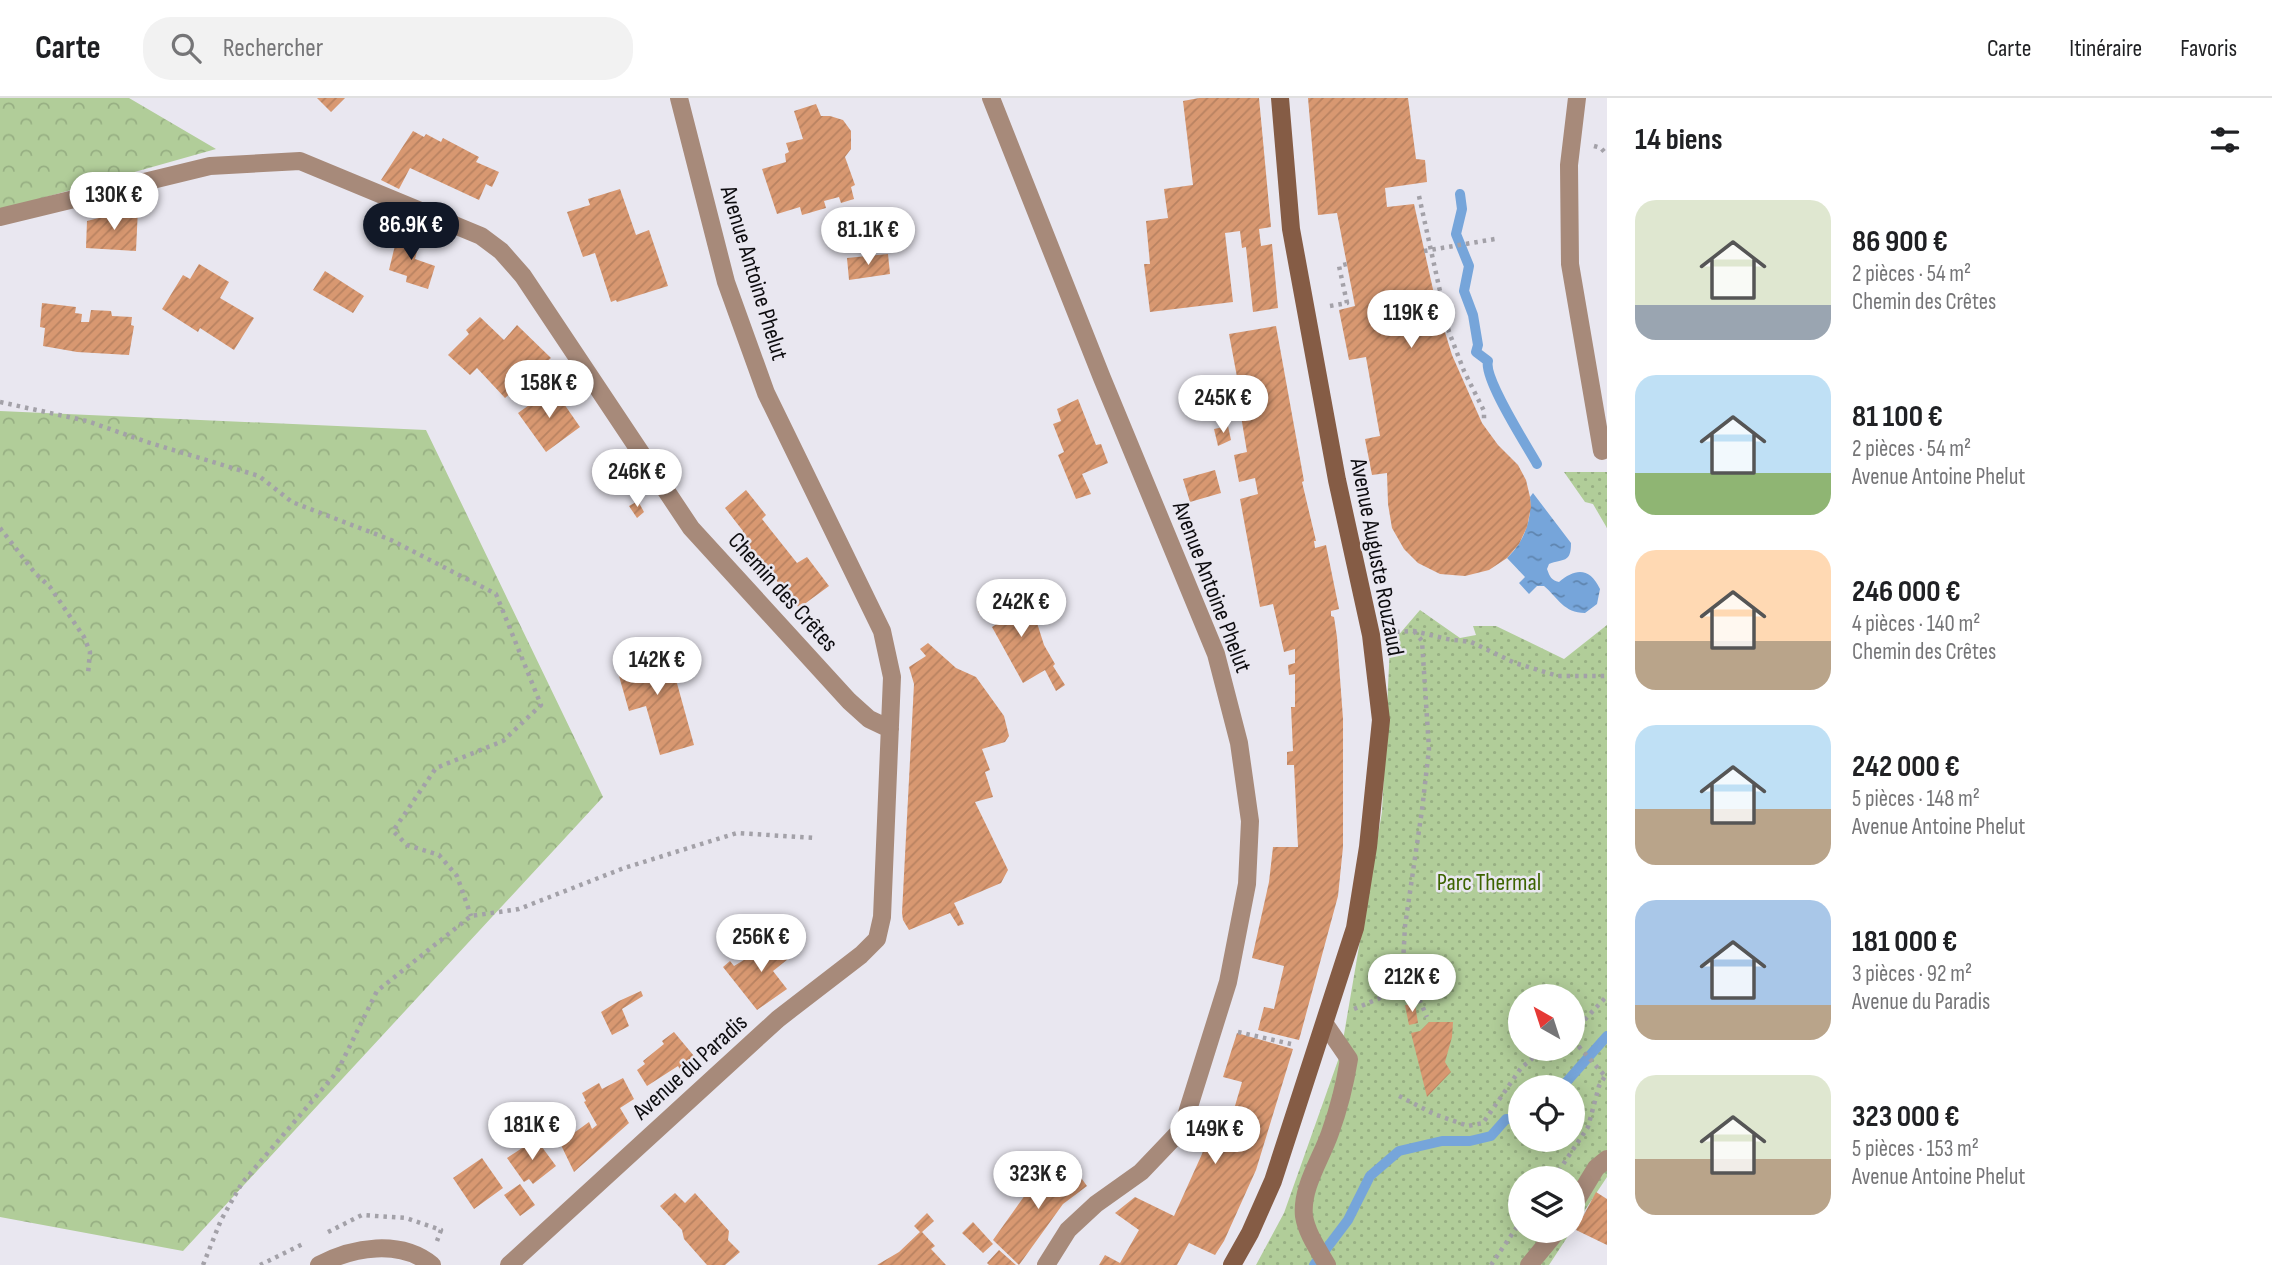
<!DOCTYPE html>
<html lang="fr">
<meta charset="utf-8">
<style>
body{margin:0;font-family:"Sofia Sans Condensed",sans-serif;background:#f2f2f2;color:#202124;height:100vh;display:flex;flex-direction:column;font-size:26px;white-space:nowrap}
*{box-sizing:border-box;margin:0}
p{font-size:23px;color:#757577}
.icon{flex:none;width:38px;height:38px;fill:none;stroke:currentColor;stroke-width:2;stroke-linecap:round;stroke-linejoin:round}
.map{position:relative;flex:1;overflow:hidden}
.side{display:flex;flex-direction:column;background:#fff;width:665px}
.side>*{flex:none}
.needle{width:46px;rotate:321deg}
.fabs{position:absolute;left:1508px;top:886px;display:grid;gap:14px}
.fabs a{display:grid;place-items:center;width:77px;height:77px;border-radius:50%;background:#fff;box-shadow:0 4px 18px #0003;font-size:35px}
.price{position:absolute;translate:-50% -60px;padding:0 16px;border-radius:24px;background:#fff;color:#222;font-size:23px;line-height:46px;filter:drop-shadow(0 2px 4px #0008)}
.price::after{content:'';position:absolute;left:50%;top:42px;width:21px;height:16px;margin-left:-10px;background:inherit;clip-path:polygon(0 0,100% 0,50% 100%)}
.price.on{background:#111827;color:#fff}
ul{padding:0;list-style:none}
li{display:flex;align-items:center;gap:21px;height:175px;padding:0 28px}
li span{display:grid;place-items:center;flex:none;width:196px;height:140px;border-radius:21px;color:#555}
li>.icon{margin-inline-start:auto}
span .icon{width:84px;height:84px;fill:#fffc;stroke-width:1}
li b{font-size:30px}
h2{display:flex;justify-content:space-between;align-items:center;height:84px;padding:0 28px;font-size:30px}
header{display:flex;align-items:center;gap:42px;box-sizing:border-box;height:98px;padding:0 35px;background:#fff;border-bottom:2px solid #e0e0e0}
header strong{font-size:33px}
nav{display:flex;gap:38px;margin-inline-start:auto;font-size:24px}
.search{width:490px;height:63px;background:#f2f2f2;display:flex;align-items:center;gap:18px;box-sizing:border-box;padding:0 24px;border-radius:28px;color:#757577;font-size:26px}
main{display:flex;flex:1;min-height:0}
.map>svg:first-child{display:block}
.forest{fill:url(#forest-crowns)}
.park{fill:url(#park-dots);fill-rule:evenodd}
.water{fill:url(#water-ripples)}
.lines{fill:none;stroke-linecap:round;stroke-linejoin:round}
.stream{stroke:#76a5da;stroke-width:10}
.building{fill:url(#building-hatch)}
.path{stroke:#a3a1a8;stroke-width:4.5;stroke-dasharray:3.5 5;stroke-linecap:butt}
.street{stroke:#a78a7a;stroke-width:18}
.secondary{stroke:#855c45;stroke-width:18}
.labels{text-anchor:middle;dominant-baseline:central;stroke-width:5;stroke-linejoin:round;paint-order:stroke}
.street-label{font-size:24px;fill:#0d0c0f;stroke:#e9e7f0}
.park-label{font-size:24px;fill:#3c6300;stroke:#e9e7f0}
</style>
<header>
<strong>Carte</strong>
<div class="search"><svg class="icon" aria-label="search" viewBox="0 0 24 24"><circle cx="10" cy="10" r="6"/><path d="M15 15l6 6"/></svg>Rechercher</div>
<nav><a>Carte</a><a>Itinéraire</a><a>Favoris</a></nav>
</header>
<main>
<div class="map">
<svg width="1607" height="1167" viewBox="0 0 1607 1167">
<defs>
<pattern id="forest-crowns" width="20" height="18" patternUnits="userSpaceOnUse" patternTransform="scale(1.75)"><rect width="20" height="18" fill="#b1cd99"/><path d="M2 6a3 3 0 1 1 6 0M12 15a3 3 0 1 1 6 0" fill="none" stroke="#97af83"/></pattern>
<pattern id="park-dots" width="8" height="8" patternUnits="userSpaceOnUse" patternTransform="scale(1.75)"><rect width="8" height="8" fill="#b1cd99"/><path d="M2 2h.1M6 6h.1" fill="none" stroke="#97af83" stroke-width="1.8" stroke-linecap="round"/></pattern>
<pattern id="water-ripples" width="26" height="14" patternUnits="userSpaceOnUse" patternTransform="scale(1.75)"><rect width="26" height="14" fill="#76a5da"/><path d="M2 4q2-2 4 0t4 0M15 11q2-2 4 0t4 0" fill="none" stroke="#5f85af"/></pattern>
<pattern id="building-hatch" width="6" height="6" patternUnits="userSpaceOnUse" patternTransform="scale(1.75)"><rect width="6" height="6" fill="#d89871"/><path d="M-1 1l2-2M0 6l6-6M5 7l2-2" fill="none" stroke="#b88261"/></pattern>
</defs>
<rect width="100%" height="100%" fill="#e9e7f0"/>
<!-- forest -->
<path class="forest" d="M0,0h129l87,51 -216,61z
M0,313l426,19 177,367 -420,454 -183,-34z"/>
<!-- park -->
<path class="park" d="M1564,374h43v56l-14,-24 -8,-2z
M1420,512l40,28 16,-3 -3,-9h23l68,33 43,-34v552l-34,51v-50h-52v52h51l-23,35h-293l28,-52 57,-161 41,-240 8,-167zM1521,898h52v52h-52zM1521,989h52v52h-52z"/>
<!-- water -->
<path class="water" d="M1533,395l38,50c0,21 -8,15 -22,21l-2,5c3,8 4,11 12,13 16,-14 31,-15 41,7l-3,15 -12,9c-21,0 -27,-15 -41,-27h-7l-8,8 -10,-11 6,-6 -18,-19c17,-16 25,-38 23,-61z"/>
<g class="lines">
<!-- stream -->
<path class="stream" d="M1460,96l2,15 -6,25 13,32 -5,25 9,24 5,30 -2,7 12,9c-5,17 39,85 49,103
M1562,989l45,-51
M1314,1167l34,-45 22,-44 29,-25 43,-10h28l21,-5 15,-17h15"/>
</g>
<!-- building -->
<path class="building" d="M317,0h28l-14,14z
M1199,0h60l12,129 -12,2 2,17 11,-2 6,64 -25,4 -7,-65 -4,1 -2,-17 -15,2 8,69 -83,10 -6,-48h6l-4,-43 22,-3 -4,-29 29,-4 -10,-84z
M1308,0h100l8,61 9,1 2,22 -42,6 2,19 27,-3 22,99 16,52 30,68 16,22 20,20 8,15 4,17 1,10 -4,20 -8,17 -12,14 -18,12 -24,6 -25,-2 -22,-11 -14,-14 -12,-21 -4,-24 -1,-31 -15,2 -7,-36 15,-3 -14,-79 -17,3 -10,-50 16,-4 -18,-93 -19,2z
M816,6l5,12h9l13,4 8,11v18l-6,8 10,28 -4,2 3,12 -13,4 -2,-6 -15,4 2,7 -24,7 -2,-8 -23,7 -15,-45 24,-7 -1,-8 4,-2 -3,-9 17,-4 -9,-28z
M413,33l11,6 2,-3 15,8 2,-4 36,19 -3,5 23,10 -7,15 -6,-3 -7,16 -69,-32 -11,21 -18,-9z
M620,91l16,46 13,-5 19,56 -51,16 -1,-2 -5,2 -16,-49 -12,4 -16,-45 23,-7 -2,-6z
M138,110l-2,43 -50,-3 1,-27z
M398,135l22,7 -5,19 20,7 -7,23 -22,-7 1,-6 -18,-6z
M888,156l2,20 -41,6 -2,-22z
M199,166l30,18 -9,16 34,20 -20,32 -34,-22 -2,4 -36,-23 21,-34 7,4z
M325,173l39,25 -11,17 -40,-23z
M42,205l34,4 -1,6 7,1 -1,8h8l2,-12 20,1 1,5 20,1 -1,8 3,1 -5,29 -52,-3 -34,-6 2,-18 -5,-1z
M480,219l24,23 13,-15 34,33 -46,40 -28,-30 -7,7 -22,-20 21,-21 -3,-4z
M1276,228l28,155 -2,1 14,59h-2l1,7 11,-3 13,64 -8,2v5l3,1 3,20 6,82v128l-5,49 -39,144 -41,-10 6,-23 10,2 10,-43 -32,-8 17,-76 4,-35h25l-4,-82h-7v-13l6,-1 -2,-44h4v-33l-6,1 -1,-10 7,-2v-14l-11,3 -11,-48 -13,3 -20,-108 18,-5 -3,-16 -16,4 -5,-27 13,-3 -8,-48 18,-4 -1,-9 -16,2 -11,-59z
M553,290l27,39 -34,25 -28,-39z
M1078,301l18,46 5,-1 7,19 -26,11 9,20 -15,5 -18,-44 6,-3 -11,-28 8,-3 -4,-12z
M1228,328l3,14 -13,6 -4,-17z
M1215,372l6,23 -31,9 -7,-23z
M746,392l20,25 -4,4 35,44 10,-6 22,29 -30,22 -59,-72 3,-5 -18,-23z
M638,403l6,11 -7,6 -8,-12z
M982,496l50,13 12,38 11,19 -2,2 12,19 -9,6 -11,-21 -22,13 -31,-56 12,-8 -26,-7z
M928,545l28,25 20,9 28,39 5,20 -4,6 -23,7 8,21 -5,2 8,25 -18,5 33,68 -7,13 -47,20 10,21 -6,2 -8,-13 -41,17 -6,-10 -1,-7 12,-229 -5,-17 17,-11 -6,-7z
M667,549l27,98 -34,10 -14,-49 -17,5 -14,-49z
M780,840l13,17 -20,16 14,18 -30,21 -34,-43 7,-6 4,5z
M641,893l2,5 -21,13 7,17 -17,9 -11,-23 18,-11z
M1415,906l3,19 -9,2 -4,-20z
M1429,924h24l-1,15 -7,25 6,10 -24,25 -16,-64 9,-2z
M674,934l25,30 -16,12 -5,-8 -31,20 -10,-16 8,-6 -2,-3 21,-17 -2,-3z
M1237,935l56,16 -37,121 -32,71 -9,14 -26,-12 -12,22h-78l6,-10 15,8 19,-33 -24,-17 20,-16 39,19 28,-62 6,-19 17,5 17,-58 -19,-5z
M623,980l11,21 -14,9 9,15 -55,49 -14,-29 29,-21 3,7 5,-4 -13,-23 2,-1 -4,-8 17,-10 3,6z
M536,1041l20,27 -23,18 -4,-5 -5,3 -17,-24z
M482,1060l21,30 -29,21 -21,-31z
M1068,1062l19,26 -24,18 -44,61 -26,-25 40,-56 4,5 5,-2v-8z
M520,1086l15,21 -15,11 -16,-21z
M1596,1094l11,7v46l-31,-15z
M675,1095l10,10 10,-10 34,38 -1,9 12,12 -15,13h-18l-23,-26 -2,-9 -22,-24z
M927,1115l7,8 -12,11 13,14 -4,3 15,16h-69l22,-13 21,-20 -6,-6z
M973,1124l20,22 -10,9 -21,-20z
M999,1152l17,15h-27l-2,-2z"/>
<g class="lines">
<!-- path -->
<path class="path" d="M1594,48l7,2 6,7
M1419,98l30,136 15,39 20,40v9
M1424,153l71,-12
M1330,208l17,-3 -8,-37 8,-2
M0,304l87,19 60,21 112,34 33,26 99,38 105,54 45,111 -38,36 -67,27 -43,63 14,14 32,10 18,21 14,40
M0,430l35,45 15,14 34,50 6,15 -2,22
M1396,534l18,-1 33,8 24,3 44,21 43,13h49
M1402,883l18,20 7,16
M1354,911l38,-16 10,-12 3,-55 17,-116 7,-61 -7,-108 -8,-10
M1238,934l53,12
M1573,934l34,-36
M1573,942l32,36
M1399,998l35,18 34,12 15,-3 38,-55 24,-20
M1554,1080l34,-51 11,-41 8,-13
M328,1134l34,-17 44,3 35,12 -4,11
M203,1167l18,-45 21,-37 95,-111 40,-81 94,-75 48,-7 105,-41 113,-35 78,5
M260,1167l45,-22
M1491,1167l30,-44"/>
<!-- street -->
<path class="street" d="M991,0l111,280 114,276 23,89 11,78 -3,63 -19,98 -46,147 -41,43 -45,32 -28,26 -22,35
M1577,0l-8,67 1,99 32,187
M0,119l210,-51 90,-5 181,75 20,15 22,25 168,252 158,173 20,18 21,10
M1325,926l24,35c-4,25 -10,49 -19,74 -9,26 -29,55 -26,83 3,18 14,33 23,49
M1573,1108l23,-38 11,-9
M319,1167c34,-18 81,-26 113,0
M509,1167l269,-246 83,-64 16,-16 5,-22 10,-240 -10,-46 -116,-238 -40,-111 -47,-184
M1529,1167l29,-35"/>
<!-- secondary -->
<path class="secondary" d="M1232,1167l18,-32 23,-52 82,-253 13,-81 13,-127 -10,-85 -34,-155 -46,-251 -11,-131"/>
</g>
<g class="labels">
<!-- street labels -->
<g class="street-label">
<text transform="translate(754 175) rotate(73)">Avenue Antoine Phelut</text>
<text transform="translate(1377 459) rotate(79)">Avenue Auguste Rouzaud</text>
<text transform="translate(1212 489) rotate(69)">Avenue Antoine Phelut</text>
<text transform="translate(783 494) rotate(48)">Chemin des Crêtes</text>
<text transform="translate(690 969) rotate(-42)">Avenue du Paradis</text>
</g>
<!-- park labels -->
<g class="park-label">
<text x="1489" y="784">Parc Thermal</text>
</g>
</g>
</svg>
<div class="fabs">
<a><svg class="needle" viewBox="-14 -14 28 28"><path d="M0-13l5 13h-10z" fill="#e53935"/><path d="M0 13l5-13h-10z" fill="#757577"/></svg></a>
<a><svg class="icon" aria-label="locate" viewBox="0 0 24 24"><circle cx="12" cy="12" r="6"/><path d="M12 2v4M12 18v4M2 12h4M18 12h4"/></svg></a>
<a><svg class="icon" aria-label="layers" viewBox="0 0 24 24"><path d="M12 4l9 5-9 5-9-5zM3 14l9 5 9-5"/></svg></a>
</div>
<b class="price" style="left:114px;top:134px">130K €</b>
<b class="price on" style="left:411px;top:164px">86.9K €</b>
<b class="price" style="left:868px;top:169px">81.1K €</b>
<b class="price" style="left:1411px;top:252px">119K €</b>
<b class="price" style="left:549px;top:322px">158K €</b>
<b class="price" style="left:1223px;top:337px">245K €</b>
<b class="price" style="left:637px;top:411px">246K €</b>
<b class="price" style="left:1021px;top:541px">242K €</b>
<b class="price" style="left:657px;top:599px">142K €</b>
<b class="price" style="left:761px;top:876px">256K €</b>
<b class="price" style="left:1412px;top:916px">212K €</b>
<b class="price" style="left:532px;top:1064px">181K €</b>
<b class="price" style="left:1215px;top:1068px">149K €</b>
<b class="price" style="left:1038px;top:1113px">323K €</b>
</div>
<section class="side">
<h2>14 biens<svg class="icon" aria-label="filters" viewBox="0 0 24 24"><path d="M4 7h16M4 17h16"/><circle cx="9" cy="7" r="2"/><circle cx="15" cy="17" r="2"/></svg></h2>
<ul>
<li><span style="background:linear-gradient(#dfe7d0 75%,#9aa5b1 0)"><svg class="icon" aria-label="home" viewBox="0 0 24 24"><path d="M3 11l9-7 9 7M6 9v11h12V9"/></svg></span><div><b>86 900 €</b><p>2 pièces · 54 m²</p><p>Chemin des Crêtes</p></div></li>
<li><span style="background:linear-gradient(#bfe0f5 70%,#8fb573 0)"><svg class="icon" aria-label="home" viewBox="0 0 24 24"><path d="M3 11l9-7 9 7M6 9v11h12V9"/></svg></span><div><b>81 100 €</b><p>2 pièces · 54 m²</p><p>Avenue Antoine Phelut</p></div></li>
<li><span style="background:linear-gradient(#ffd9b3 65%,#b9a48a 0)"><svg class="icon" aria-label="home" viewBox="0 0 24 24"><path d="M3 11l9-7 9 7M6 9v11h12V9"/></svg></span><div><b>246 000 €</b><p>4 pièces · 140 m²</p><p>Chemin des Crêtes</p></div></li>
<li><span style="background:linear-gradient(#bfe0f5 60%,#b9a48a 0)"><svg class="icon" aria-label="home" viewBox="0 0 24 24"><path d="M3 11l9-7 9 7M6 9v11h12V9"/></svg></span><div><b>242 000 €</b><p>5 pièces · 148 m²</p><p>Avenue Antoine Phelut</p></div></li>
<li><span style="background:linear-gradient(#a9c7e8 75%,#b9a48a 0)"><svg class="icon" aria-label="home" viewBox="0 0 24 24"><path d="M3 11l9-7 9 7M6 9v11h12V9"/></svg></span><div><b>181 000 €</b><p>3 pièces · 92 m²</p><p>Avenue du Paradis</p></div></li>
<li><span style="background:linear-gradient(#dfe7d0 60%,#b9a48a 0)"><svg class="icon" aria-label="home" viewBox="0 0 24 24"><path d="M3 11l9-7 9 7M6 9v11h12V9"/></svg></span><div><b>323 000 €</b><p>5 pièces · 153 m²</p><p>Avenue Antoine Phelut</p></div></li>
</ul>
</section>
</main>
